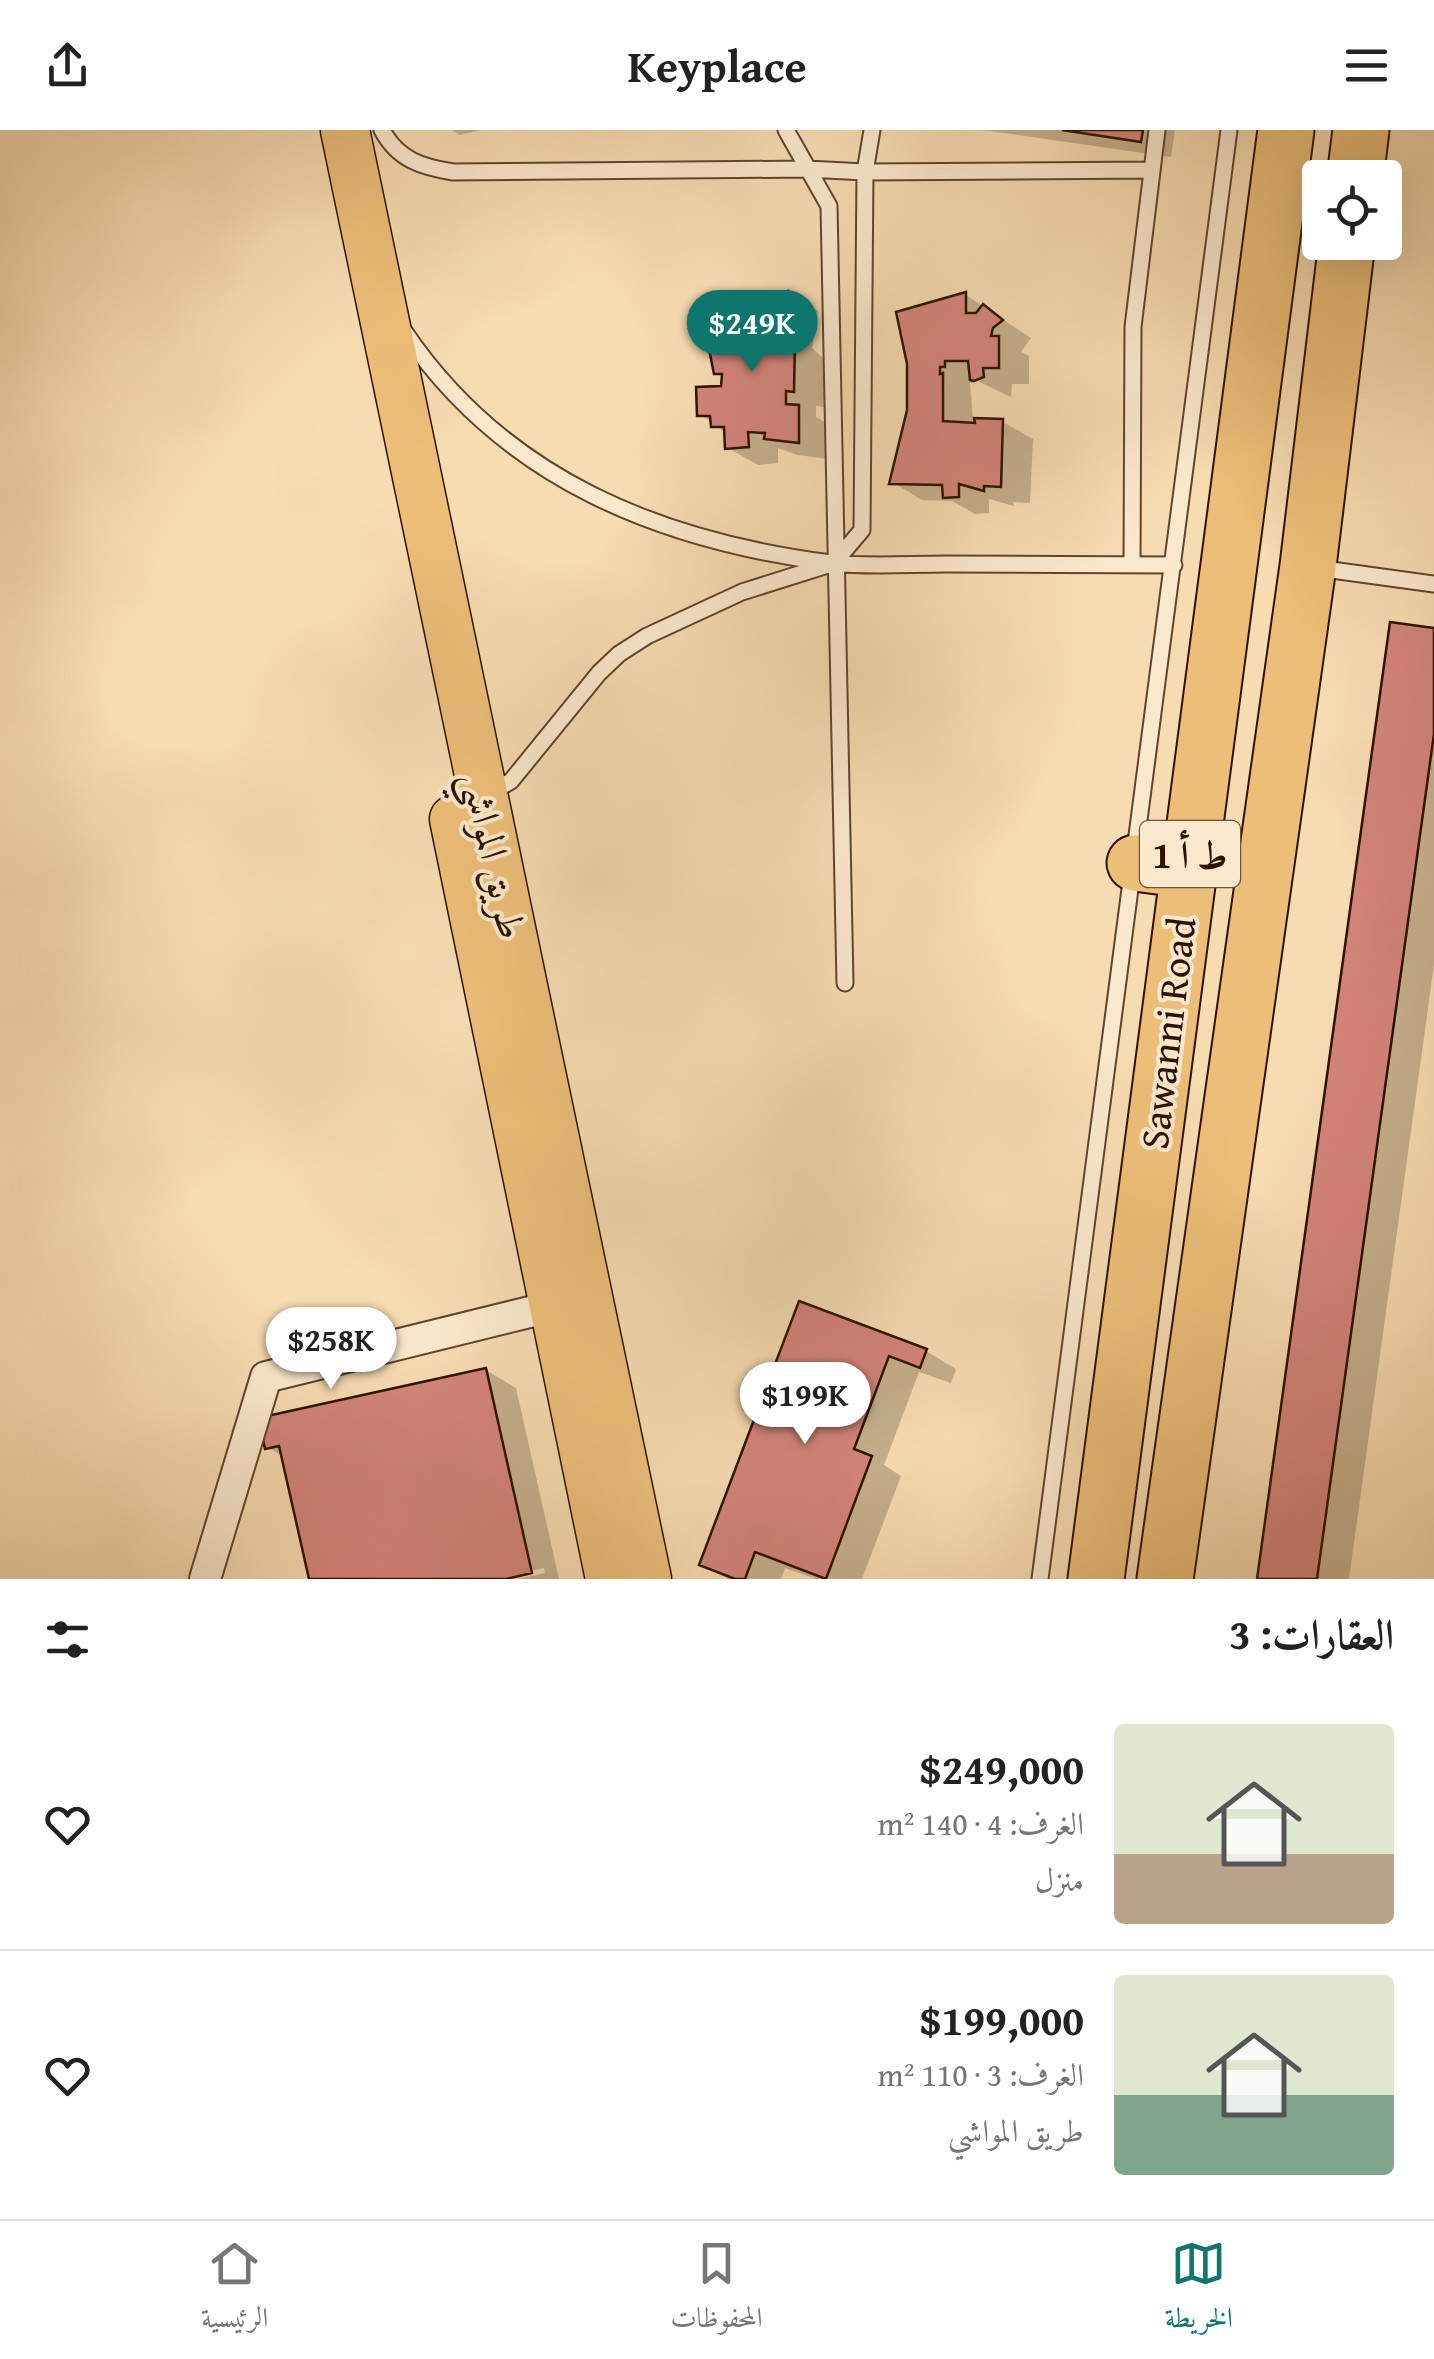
<!DOCTYPE html>
<html lang="ar">
<meta charset="utf-8">
<style>
body{margin:0;font-family:"Gentium Book Plus",Amiri,serif;background:#f2f2f2;color:#222;direction:rtl;height:100vh;display:flex;flex-direction:column;font-size:38px;white-space:nowrap}
*{box-sizing:border-box;margin:0}
p{font-size:32px;color:#767676}
.icon{flex:none;width:55px;height:55px;fill:none;stroke:currentColor;stroke-width:2;stroke-linecap:round;stroke-linejoin:round}
.map{position:relative;height:1449px;overflow:hidden;direction:ltr}
.details{display:flex;flex-direction:column;background:#fff;flex:1}
.details>*{flex:none}
.controls{position:absolute;left:1302px;top:30px;display:grid;gap:20px}
.controls a{display:grid;place-items:center;width:100px;height:100px;border-radius:10px;background:#fff;box-shadow:0 10px 40px #0002;font-size:50px}
.price{position:absolute;translate:-50% -85px;padding:0 22px;border-radius:35px;background:#fff;color:#222;font-size:32px;line-height:65px;filter:drop-shadow(0 2px 5px #0008)}
.price::after{content:'';position:absolute;left:50%;top:60px;width:30px;height:22px;margin-left:-15px;background:inherit;clip-path:polygon(0 0,100% 0,50% 100%)}
.price.on{background:#0f766e;color:#fff}
ul{padding:0;list-style:none}
li{display:flex;align-items:center;gap:30px;height:250px;padding:0 40px}
li+li{border-top:2px solid #e0e0e0}
li span{display:grid;place-items:center;flex:none;width:280px;height:200px;border-radius:10px;color:#555}
li>.icon{margin-inline-start:auto}
span .icon{width:120px;height:120px;fill:#fffc;stroke-width:1}
li b{font-size:42px}
h2{display:flex;justify-content:space-between;align-items:center;height:120px;padding:0 40px;font-size:42px}
header{display:flex;justify-content:space-between;align-items:center;height:130px;padding:0 40px;background:#fff;font-size:45px;font-weight:800}
.menu{display:flex;justify-content:space-around;align-items:center;height:140px;border-top:2px solid #e0e0e0;background:#fff;font-size:28px;color:#767676}
.menu a{display:grid;justify-items:center;gap:5px}
.menu .on{color:#0f766e}
.map>svg:first-child{display:block}
.shadow{fill:#0003}
.building{fill:#d3847a;stroke:#2e1101;stroke-width:2.5}
.lines{fill:none;stroke-linecap:round;stroke-linejoin:round}
.lane-casing{stroke:#60442d;stroke-width:19}
.street-casing{stroke:#60442d;stroke-width:34}
.primary-casing{stroke:#2e1101;stroke-width:51}
.highway-casing{stroke:#2e1101;stroke-width:59}
.lane{stroke:#fae8cc;stroke-width:15}
.street{stroke:#fae8cc;stroke-width:30}
.primary{stroke:#ecbe78;stroke-width:48}
.highway{stroke:#ecbe78;stroke-width:55}
.labels{text-anchor:middle;dominant-baseline:central;stroke-width:8;stroke-linejoin:round;paint-order:stroke}
.shield{fill:#fae8cc;stroke:#6b523e;stroke-width:2.5}
.shield-label{font-size:38px;font-weight:bold;fill:#2e1101}
.street-label{font-size:40px;fill:#2e1101;stroke:#fae8cc}
</style>
<header><svg class="icon" aria-label="menu" viewBox="0 0 24 24"><path d="M4 6h16M4 12h16M4 18h16"/></svg>Keyplace<svg class="icon" aria-label="share" viewBox="0 0 24 24"><path d="M12 15V3M7 8l5-5 5 5M5 13v7h14v-7"/></svg></header>
<div class="map">
<svg width="1434" height="1449" viewBox="0 0 1434 1449">
<rect width="100%" height="100%" fill="#f7dbb1"/>
<filter id="stains"><feTurbulence type="fractalNoise" baseFrequency=".002" numOctaves="4"/><feColorMatrix values="0 0 0 0 .2 0 0 0 0 .09 0 0 0 0 .02 0 0 0 .5 -.17"/></filter>
<radialGradient id="worn" r=".72"><stop offset=".6" stop-color="#630" stop-opacity="0"/><stop offset="1" stop-color="#630" stop-opacity=".3"/></radialGradient>
<!-- shadow -->
<path class="shadow" d="M452,0h29l-22,5z
M983,0h192l-4,27z
M788,164l30,17 -6,37 12,11v48l-8,-1v11l13,8v34l-32,-4 -19,-7v15l-20,2 -30,-17 -1,-14 -27,-20 24,-26v-11l-7,-4 19,-49 18,-7 -1,-19z
M966,165l65,43 -10,14 8,4v28h-17l-1,13 -36,-17v3h-5l3,37 30,2 30,17 -3,64 -17,-1 1,4 -25,-7v14l-14,1 -23,-13 -30,-1 -30,-18 17,-71 1,-47 -11,-50z
M1434,501v334l-85,614h-90z
M801,1174l125,47 30,18 -5,14 -32,-11 -35,93 17,11 -39,103h-46l-31,-11 -4,11h-53l-25,-15z
M486,1240l30,18 43,191h-41l27,-6 -1,-5 -49,11h-184l-27,-122 -17,-10z"/>
<!-- building -->
<path class="building" d="M1062,0h81l-2,12z
M788,161l-5,40 7,1 5,8 -1,52 -8,-1v13l13,1v38l-35,-4 1,-6 -17,-1 1,15 -24,2 -1,-22h-13l-1,-11h-13l-1,-29 25,-1 1,-12h-8l-9,-44 9,-8h19v-8l19,1 -1,-19z
M966,162v21h10l7,-9 20,16 -10,8 -2,8h8v32h-16l1,9 -10,4 -4,-1 -2,-19h-23v6h-5v7l3,-1v48l32,2 -1,-5 29,1 -2,68 -17,-1v5l-25,-7v13l-16,1 -1,-13 -53,-1 18,-74v-46l-11,-52z
M1390,492l44,6v106l-117,845h-60z
M799,1171l128,48 -7,19 -31,-12 -35,93 18,7 -46,123 -71,-27 -10,27h-10l-36,-14z
M486,1238l46,205 -26,6h-197l-30,-133 -14,3 -7,-31z"/>
<g class="lines">
<defs>
<path id="lane" d="M382,0c16,30 40,37 71,42l354,-3 58,3 286,-2
M786,0l43,76 16,777
M404,201c100,148 256,210 427,232 37,4 77,1 115,1 76,0 152,1 228,1
M1132,435l1,-238 24,-197
M1317,438l117,16
M489,664l22,-13 88,-108 20,-19 28,-18 95,-44 92,-29 28,-33 3,-358 7,-42
M1040,1449l189,-1449"/>
<path id="street" d="M205,1449l61,-202 288,-71"/>
<path id="primary" d="M345,0c98,483 202,966 302,1449
M454,689l156,760"/>
<path id="highway" d="M1355,48l6,-48
M1135,733l53,7
M1096,1449l190,-1449
M1165,1449l143,-1013 39,-324"/>
</defs>
<!-- lane casing -->
<use href="#lane" class="lane-casing"/>
<!-- street casing -->
<use href="#street" class="street-casing"/>
<!-- primary casing -->
<use href="#primary" class="primary-casing"/>
<!-- highway casing -->
<use href="#highway" class="highway-casing"/>
<!-- lane -->
<use href="#lane" class="lane"/>
<!-- street -->
<use href="#street" class="street"/>
<!-- primary -->
<use href="#primary" class="primary"/>
<!-- highway -->
<use href="#highway" class="highway"/>
</g>
<g class="labels">
<!-- shield labels -->
<rect class="shield" x="1140" y="691" width="100" height="66" rx="8"/>
<g class="shield-label">
<text x="1190" y="724">ط أ 1</text>
</g>
<!-- street labels -->
<g class="street-label">
<text transform="translate(495 725) rotate(77)">طريق المواشي</text>
<text transform="translate(1167 903) rotate(-83)">Sawanni Road</text>
</g>
</g>
<rect width="100%" height="100%" filter="url(#stains)"/>
<rect width="100%" height="100%" fill="url(#worn)"/>
</svg>
<div class="controls">
<a><svg class="icon" aria-label="locate" viewBox="0 0 24 24"><circle cx="12" cy="12" r="6"/><path d="M12 2v4M12 18v4M2 12h4M18 12h4"/></svg></a>
</div>
<b class="price on" style="left:752px;top:245px">$249K</b>
<b class="price" style="left:331px;top:1262px">$258K</b>
<b class="price" style="left:805px;top:1317px">$199K</b>
</div>
<section class="details">
<h2>العقارات: 3<svg class="icon" aria-label="filters" viewBox="0 0 24 24"><path d="M4 7h16M4 17h16"/><circle cx="9" cy="7" r="2"/><circle cx="15" cy="17" r="2"/></svg></h2>
<ul>
<li><span style="background:linear-gradient(#dfe7d0 65%,#b9a48a 0)"><svg class="icon" aria-label="home" viewBox="0 0 24 24"><path d="M3 11l9-7 9 7M6 9v11h12V9"/></svg></span><div><b>$249,000</b><p>الغرف: 4 · 140 m²</p><p>منزل</p></div><svg class="icon" aria-label="heart" viewBox="0 0 24 24"><path d="M12 20l-8-8c-3-5 5-10 8-4 3-6 11-1 8 4z"/></svg></li>
<li><span style="background:linear-gradient(#dfe7d0 60%,#7fa58c 0)"><svg class="icon" aria-label="home" viewBox="0 0 24 24"><path d="M3 11l9-7 9 7M6 9v11h12V9"/></svg></span><div><b>$199,000</b><p>الغرف: 3 · 110 m²</p><p>طريق المواشي</p></div><svg class="icon" aria-label="heart" viewBox="0 0 24 24"><path d="M12 20l-8-8c-3-5 5-10 8-4 3-6 11-1 8 4z"/></svg></li>
</ul>
</section>
<nav class="menu">
<a class="on"><svg class="icon" aria-label="map" viewBox="0 0 24 24"><path d="M3 6l6-2 6 2 6-2v14l-6 2-6-2-6 2zM9 4v14M15 6v14"/></svg>الخريطة</a>
<a><svg class="icon" aria-label="saved" viewBox="0 0 24 24"><path d="M7 4h10v16l-5-4-5 4z"/></svg>المحفوظات</a>
<a><svg class="icon" aria-label="home" viewBox="0 0 24 24"><path d="M3 11l9-7 9 7M6 9v11h12V9"/></svg>الرئيسية</a>
</nav>
